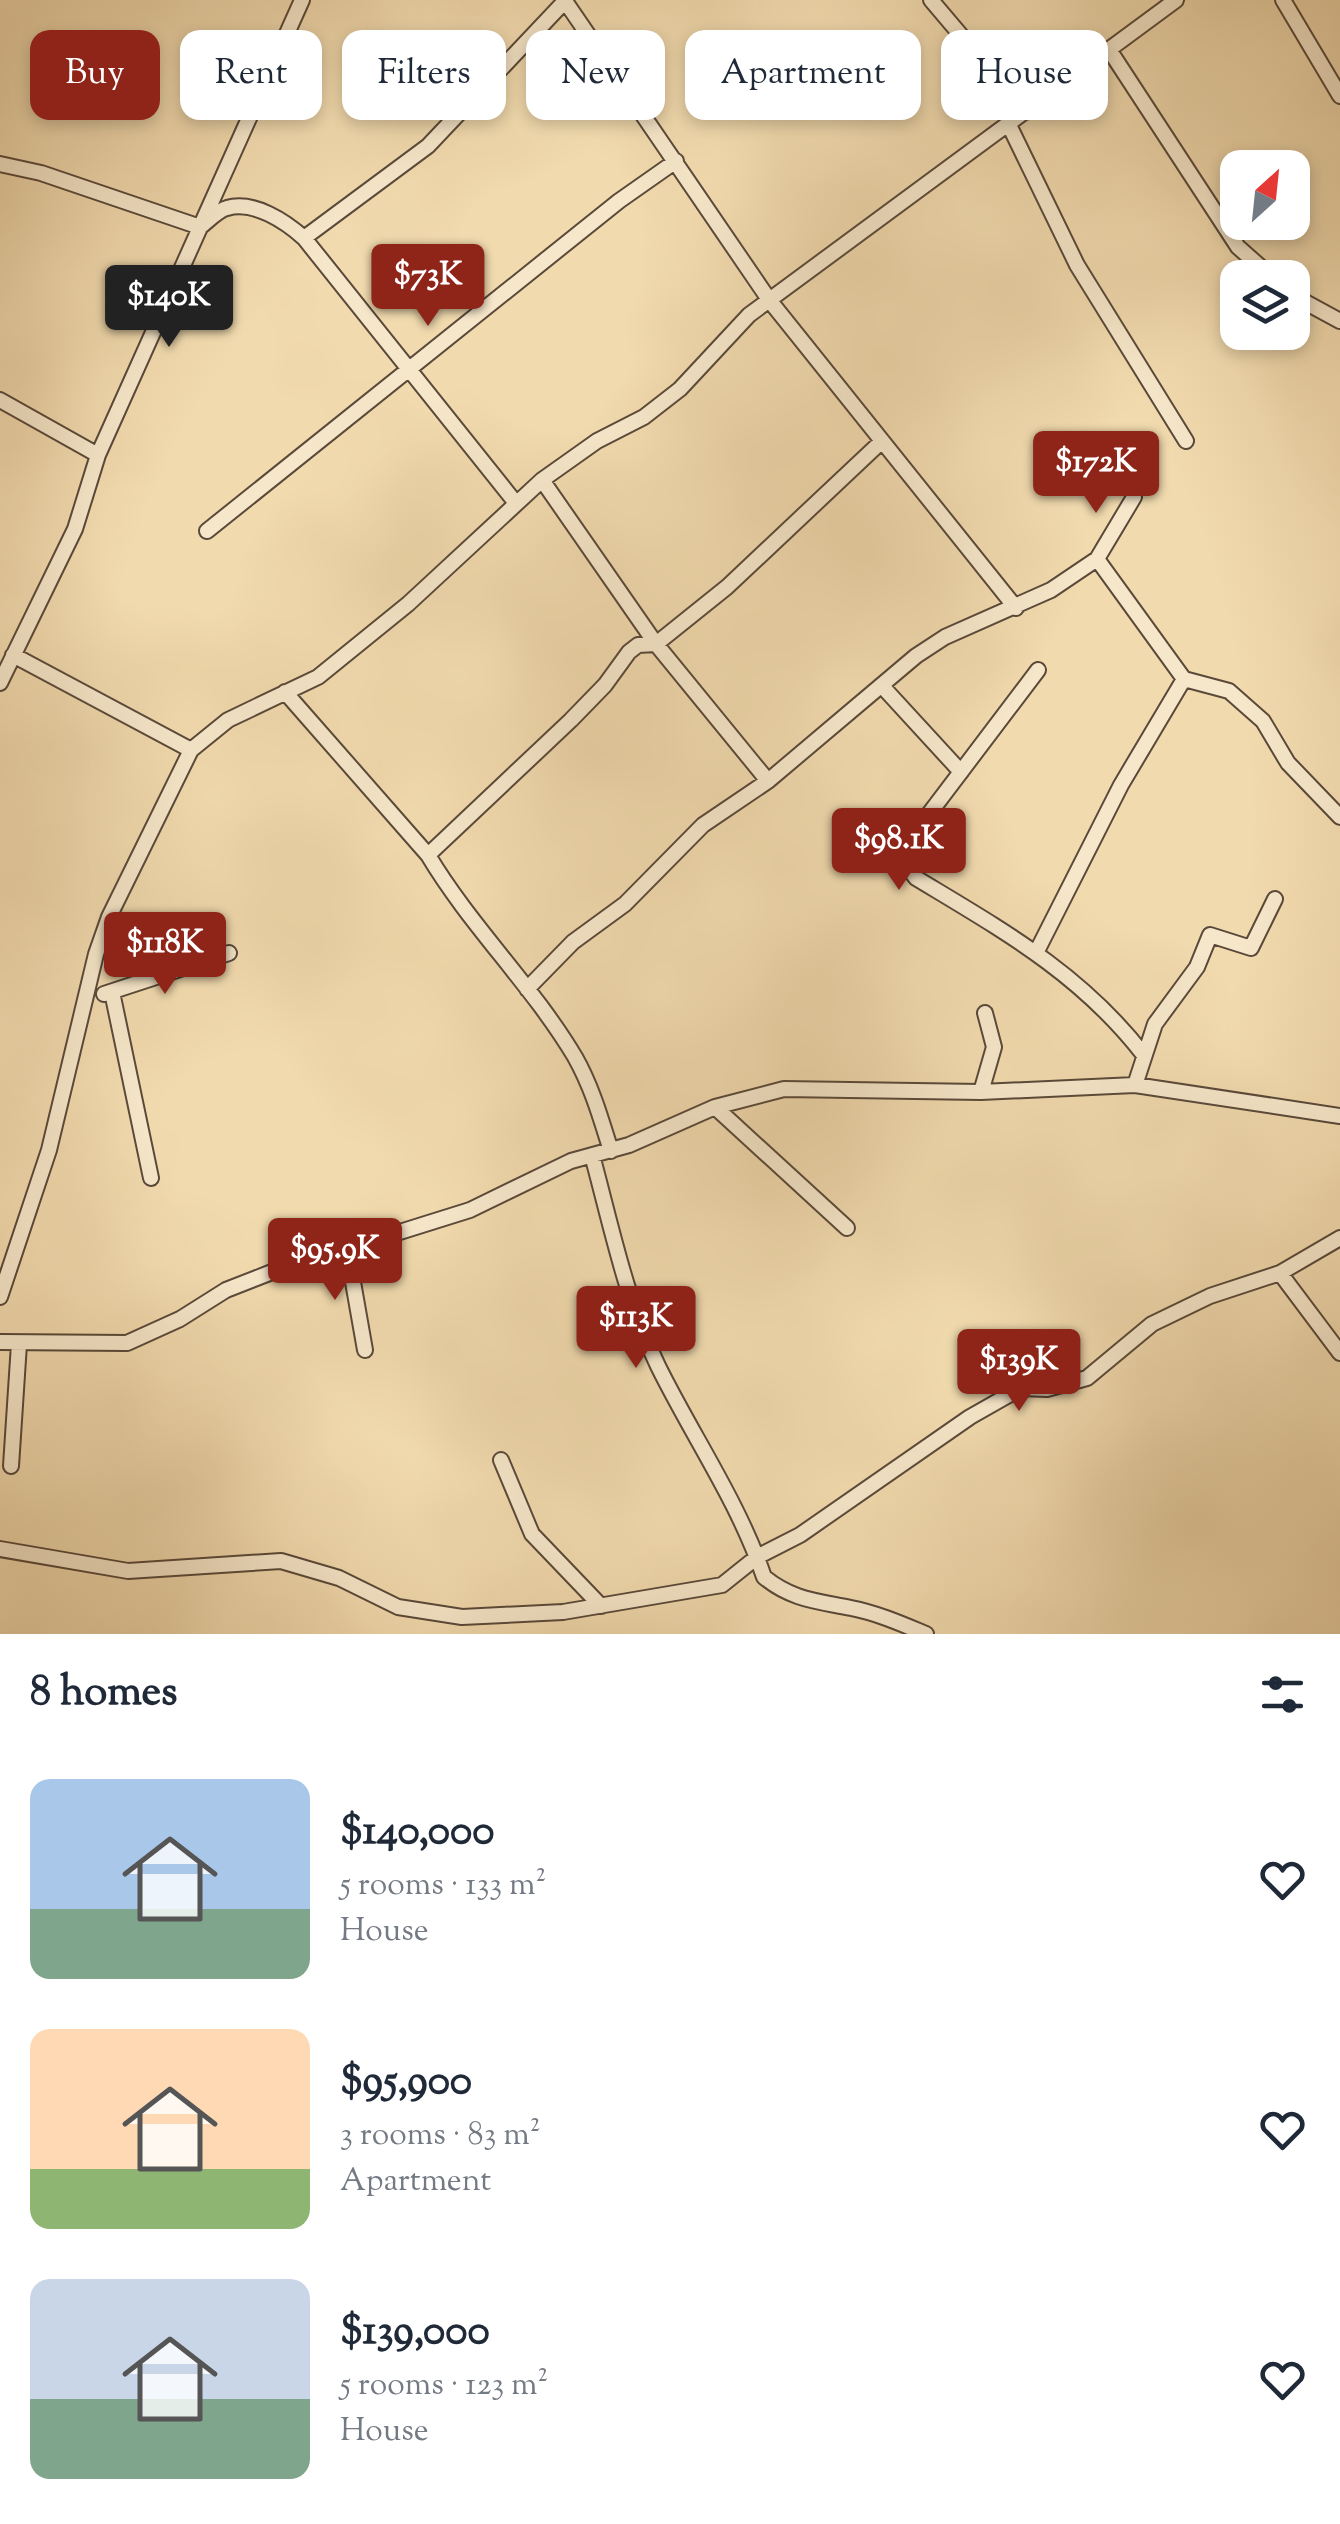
<!DOCTYPE html>
<meta charset="utf-8">
<style>
body{margin:0;font-family:"Sorts Mill Goudy",serif;background:#f2f2f3;color:#1f2937;height:100vh;display:flex;flex-direction:column;font-size:38px;white-space:nowrap}
*{box-sizing:border-box;margin:0}
p{font-size:32px;color:#747a83}
.icon{flex:none;width:55px;height:55px;fill:none;stroke:currentColor;stroke-width:2;stroke-linecap:round;stroke-linejoin:round}
.map{position:relative;height:1634px;overflow:hidden}
.panel{display:flex;flex-direction:column;background:#fff;flex:1}
.panel>*{flex:none}
.guide{position:absolute;left:30px;top:30px;width:1280px;height:90px;display:flex;gap:20px}
.needle{width:65px;rotate:27deg}
.controls{position:absolute;left:1220px;top:150px;display:grid;gap:20px}
.controls a{display:grid;place-items:center;width:90px;height:90px;border-radius:20px;background:#fff;box-shadow:0 5px 15px #0003;font-size:50px}
.price{position:absolute;translate:-50% -85px;padding:0 22px;border-radius:10px;background:#8f2418;color:#fff;font-size:32px;line-height:65px;filter:drop-shadow(0 2px 5px #0008)}
.price::after{content:'';position:absolute;left:50%;top:60px;width:30px;height:22px;margin-left:-15px;background:inherit;clip-path:polygon(0 0,100% 0,50% 100%)}
.price.on{background:#222;color:#fff}
ul{padding:0;list-style:none}
li{display:flex;align-items:center;gap:30px;height:250px;padding:0 30px}
li span{display:grid;place-items:center;flex:none;width:280px;height:200px;border-radius:20px;color:#555}
li>.icon{margin-inline-start:auto}
span .icon{width:120px;height:120px;fill:#fffc;stroke-width:1}
li b{font-size:42px}
h2{display:flex;justify-content:space-between;align-items:center;height:120px;padding:0 30px;font-size:42px}
.tag{padding:0 35px;border-radius:20px;background:#fff;box-shadow:0 5px 15px #0003;font-size:35px;line-height:90px}
.tag.on{background:#8f2418;color:#fff}
.map>svg:first-child{display:block}
.lines{fill:none;stroke-linecap:round;stroke-linejoin:round}
.minor-casing{stroke:#5a493a;stroke-width:18}
.minor{stroke:#f6e7ca;stroke-width:14}
</style>
<div class="map">
<svg width="1340" height="1634" viewBox="0 0 1340 1634">
<rect width="100%" height="100%" fill="#f1daae"/>
<filter id="stains"><feTurbulence type="fractalNoise" baseFrequency=".002" numOctaves="4"/><feColorMatrix values="0 0 0 0 .2 0 0 0 0 .09 0 0 0 0 .02 0 0 0 .5 -.17"/></filter>
<radialGradient id="worn" r=".72"><stop offset=".6" stop-color="#630" stop-opacity="0"/><stop offset="1" stop-color="#630" stop-opacity=".3"/></radialGradient>
<g class="lines">
<defs>
<path id="minor" d="M931,0l95,112
M1283,0l57,96
M565,1l205,300 246,307
M1110,51l128,196 35,31
M1009,125l68,140 109,176
M0,164l41,9 159,54c7,-5 18,-17 27,-19 27,-8 59,14 77,30l124,-92 138,-146
M304,238l211,264
M1292,295l48,26
M0,400l98,55
M542,480l114,164 112,137
M207,531l412,-330 57,-40
M1097,559l87,120 45,12 34,30 25,42 52,54
M13,655l178,95
M1038,670l-134,177 -1,14 13,17c86,52 164,95 227,176
M0,683l75,-154 23,-74 204,-455
M882,686l79,86
M285,692l143,163
M1037,951l84,-166 63,-106
M527,989l46,-47 52,-38 78,-79 65,-44 148,-125 29,-19 106,-47 46,-31 37,-62
M112,992l39,186
M104,994l125,-41
M1135,1085l20,-61 42,-57 13,-32 41,13 24,-49
M981,1092l13,-45 -9,-34
M715,1107l132,121
M611,1151c-10,-32 -19,-64 -36,-94 -43,-72 -104,-130 -147,-202l143,-135 34,-35 24,-33 9,-7 18,-1 71,-57 155,-146
M592,1155c19,70 34,145 66,211 35,71 80,135 106,211 28,23 53,24 87,31 26,5 51,16 75,26
M347,1248l18,102
M1280,1273l60,80
M0,1297l49,-147 47,-196 13,-37 82,-167 37,-30 90,-43 90,-73 134,-124 55,-39 47,-24 36,-28 69,-74 427,-315
M0,1342l127,1 53,-24 46,-29 46,-18 198,-62 101,-49 58,-16 86,-38 69,-18 197,3 154,-7 205,31
M501,1460l31,74 69,72
M11,1466l8,-122
M0,1549l128,22 153,-10 58,17 59,29 64,10 101,-5 159,-27 35,-28 43,-22 170,-118 51,-29 26,1 40,-11 65,-54 58,-28 70,-23 60,-35"/>
</defs>
<!-- minor casing -->
<use href="#minor" class="minor-casing"/>
<!-- minor -->
<use href="#minor" class="minor"/>
</g>
<rect width="100%" height="100%" filter="url(#stains)"/>
<rect width="100%" height="100%" fill="url(#worn)"/>
</svg>
<div class="controls">
<a><svg class="needle" viewBox="-14 -14 28 28"><path d="M0-13l5 13h-10z" fill="#e53935"/><path d="M0 13l5-13h-10z" fill="#747a83"/></svg></a>
<a><svg class="icon" aria-label="layers" viewBox="0 0 24 24"><path d="M12 4l9 5-9 5-9-5zM3 14l9 5 9-5"/></svg></a>
</div>
<b class="price" style="left:428px;top:329px">$73K</b>
<b class="price on" style="left:169px;top:350px">$140K</b>
<b class="price" style="left:1096px;top:516px">$172K</b>
<b class="price" style="left:899px;top:893px">$98.1K</b>
<b class="price" style="left:165px;top:997px">$118K</b>
<b class="price" style="left:335px;top:1303px">$95.9K</b>
<b class="price" style="left:636px;top:1371px">$113K</b>
<b class="price" style="left:1019px;top:1414px">$139K</b>
<div class="guide">
<a class="tag on">Buy</a>
<a class="tag">Rent</a>
<a class="tag">Filters</a>
<a class="tag">New</a>
<a class="tag">Apartment</a>
<a class="tag">House</a>
</div>
</div>
<section class="panel">
<h2>8 homes<svg class="icon" aria-label="filters" viewBox="0 0 24 24"><path d="M4 7h16M4 17h16"/><circle cx="9" cy="7" r="2"/><circle cx="15" cy="17" r="2"/></svg></h2>
<ul>
<li><span style="background:linear-gradient(#a9c7e8 65%,#7fa58c 0)"><svg class="icon" aria-label="home" viewBox="0 0 24 24"><path d="M3 11l9-7 9 7M6 9v11h12V9"/></svg></span><div><b>$140,000</b><p>5 rooms · 133 m²</p><p>House</p></div><svg class="icon" aria-label="heart" viewBox="0 0 24 24"><path d="M12 20l-8-8c-3-5 5-10 8-4 3-6 11-1 8 4z"/></svg></li>
<li><span style="background:linear-gradient(#ffd9b3 70%,#8fb573 0)"><svg class="icon" aria-label="home" viewBox="0 0 24 24"><path d="M3 11l9-7 9 7M6 9v11h12V9"/></svg></span><div><b>$95,900</b><p>3 rooms · 83 m²</p><p>Apartment</p></div><svg class="icon" aria-label="heart" viewBox="0 0 24 24"><path d="M12 20l-8-8c-3-5 5-10 8-4 3-6 11-1 8 4z"/></svg></li>
<li><span style="background:linear-gradient(#c9d6e8 60%,#7fa58c 0)"><svg class="icon" aria-label="home" viewBox="0 0 24 24"><path d="M3 11l9-7 9 7M6 9v11h12V9"/></svg></span><div><b>$139,000</b><p>5 rooms · 123 m²</p><p>House</p></div><svg class="icon" aria-label="heart" viewBox="0 0 24 24"><path d="M12 20l-8-8c-3-5 5-10 8-4 3-6 11-1 8 4z"/></svg></li>
</ul>
</section>
